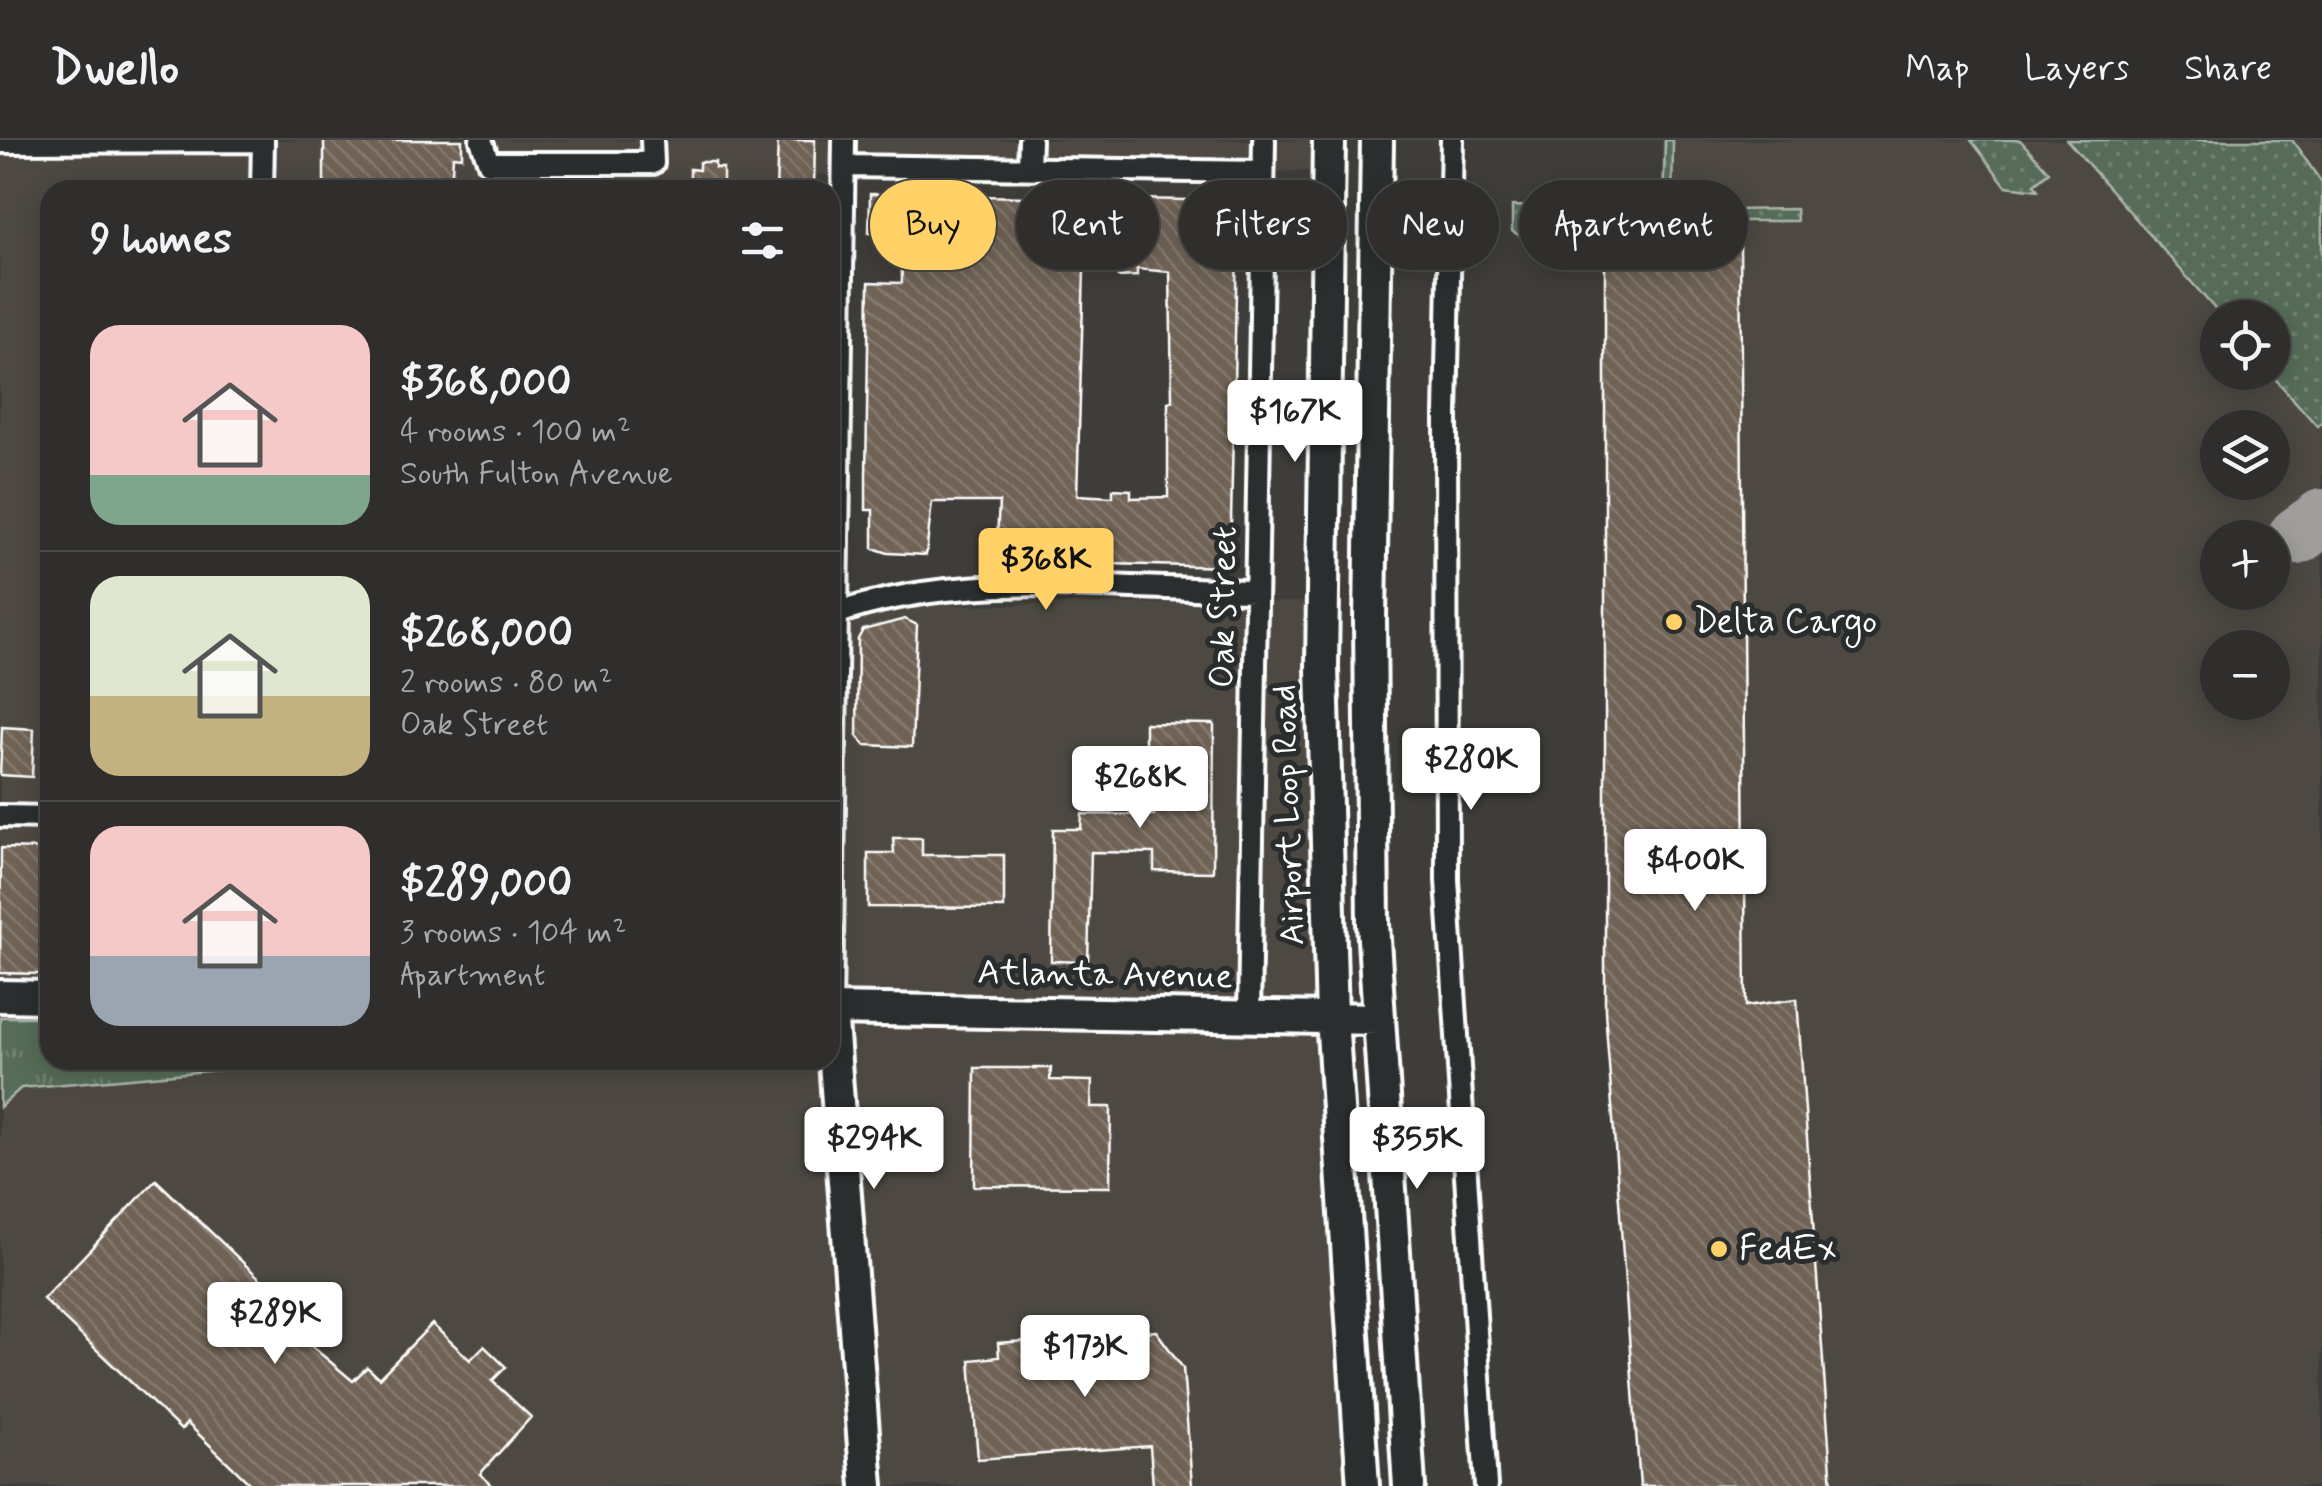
<!DOCTYPE html>
<meta charset="utf-8">
<style>
body{margin:0;font-family:Mynerve,sans-serif;background:#3b3a38;color:#f1f3f6;height:100vh;display:flex;flex-direction:column;font-size:38px;white-space:nowrap}
*{box-sizing:border-box;margin:0}
p{font-size:32px;color:#a7a8a9}
.icon{flex:none;width:55px;height:55px;fill:none;stroke:currentColor;stroke-width:2;stroke-linecap:round;stroke-linejoin:round}
.map{position:relative;flex:1;overflow:hidden}
.drawer{position:absolute;left:40px;top:40px;width:800px;height:890px;display:flex;flex-direction:column;background:#2f2e2c;border-radius:30px;box-shadow:0 5px 25px #0003,0 0 0 2px #4a4a48}
.drawer>*{flex:none}
.banner{position:absolute;left:870px;top:40px;width:950px;height:90px;display:flex;gap:20px}
.controls{position:absolute;left:2200px;top:160px;display:grid;gap:20px}
.controls a{display:grid;place-items:center;width:90px;height:90px;border-radius:50%;background:#2f2e2c;box-shadow:0 5px 25px #0003,0 0 0 2px #4a4a48;font-size:50px}
.price{position:absolute;translate:-50% -85px;padding:0 22px;border-radius:10px;background:#fff;color:#222;font-size:32px;line-height:65px;filter:drop-shadow(0 2px 5px #0008)}
.price::after{content:'';position:absolute;left:50%;top:60px;width:30px;height:22px;margin-left:-15px;background:inherit;clip-path:polygon(0 0,100% 0,50% 100%)}
.price.on{background:#ffd166;color:#111}
ul{padding:0;list-style:none}
li{display:flex;align-items:center;gap:30px;height:250px;padding:0 50px}
li+li{border-top:2px solid #4a4a48}
li span{display:grid;place-items:center;flex:none;width:280px;height:200px;border-radius:30px;color:#555}
li>.icon{margin-inline-start:auto}
span .icon{width:120px;height:120px;fill:#fffc;stroke-width:1}
li b{font-size:42px}
h2{display:flex;justify-content:space-between;align-items:center;height:120px;padding:0 50px;font-size:42px}
.tag{padding:0 35px;border-radius:45px;background:#2f2e2c;box-shadow:0 5px 25px #0003,0 0 0 2px #4a4a48;font-size:35px;line-height:90px}
.tag.on{background:#ffd166;color:#111}
header{display:flex;align-items:center;gap:60px;box-sizing:border-box;height:140px;padding:0 50px;background:#2f2e2c;border-bottom:2px solid #4a4a48}
header strong{font-size:48px}
nav{display:flex;gap:55px;margin-inline-start:auto;font-size:35px}
.map>svg:first-child{display:block}
.built{fill:#4e4842;fill-rule:evenodd}
.grass{fill:url(#grass-dots);stroke:#aab6ac;stroke-width:2.5}
.park{fill:url(#park-tufts);stroke:#aab6ac;stroke-width:2.5}
.lines{fill:none;stroke-linecap:round;stroke-linejoin:round}
.taxiway{stroke:#9f9e9c;stroke-width:58}
.building{fill:url(#building-back-hatch);stroke:#fff;stroke-width:2.5;fill-rule:evenodd}
.street-casing{stroke:#fff;stroke-width:28}
.secondary-casing{stroke:#fff;stroke-width:38}
.street{stroke:#2a2d2e;stroke-width:20}
.secondary{stroke:#2a2d2e;stroke-width:30}
.poi-dot{fill:#ffd166;stroke:#2a2d2e;stroke-width:4}
.labels{text-anchor:middle;dominant-baseline:central;stroke-width:10;stroke-linejoin:round;paint-order:stroke}
.street-label{font-size:35px;fill:#fff;stroke:#2a2d2e}
.poi-label{font-size:35px;fill:#fff;stroke:#2a2d2e;text-anchor:start}
</style>
<header>
<strong>Dwello</strong>
<nav><a>Map</a><a>Layers</a><a>Share</a></nav>
</header>
<div class="map">
<svg width="2322" height="1346" viewBox="0 0 2322 1346">
<defs>
<pattern id="grass-dots" width="8" height="8" patternUnits="userSpaceOnUse" patternTransform="scale(2.5)"><rect width="8" height="8" fill="#566c58"/><path d="M2 2h.1M6 6h.1" fill="none" stroke="#6f8271" stroke-width="1.8" stroke-linecap="round"/></pattern>
<pattern id="park-tufts" width="24" height="20" patternUnits="userSpaceOnUse" patternTransform="scale(2.5)"><rect width="24" height="20" fill="#566c58"/><path d="M3 7l-1-3M5 7V3M7 7l1-3M15 17l-1-3M17 17v-4M19 17l1-3" fill="none" stroke="#6f8271"/></pattern>
<pattern id="building-back-hatch" width="6" height="6" patternUnits="userSpaceOnUse" patternTransform="scale(2.5)"><rect width="6" height="6" fill="#706356"/><path d="M-1 5l2 2M0 0l6 6M5-1l2 2" fill="none" stroke="#857a6f"/></pattern>
</defs>
<rect width="100%" height="100%" fill="#3f3d3a"/>
<filter id="ink" filterUnits="userSpaceOnUse"><feTurbulence type="fractalNoise" baseFrequency=".01" numOctaves="2"/><feDisplacementMap in="SourceGraphic" scale="20" xChannelSelector="R" yChannelSelector="G"/><feConvolveMatrix kernelMatrix="1 2 1 2 8 2 1 2 1" color-interpolation-filters="sRGB"/></filter>
<g filter="url(#ink)">
<!-- built -->
<path class="built" d="M0,0h1331v31l-535,4 -1,15h-745v827h-50z
M1662,0h660v1346h-682l-35,-475 -2,-798h58zM2218,178h54v54h-54zM2218,288h54v54h-54zM2218,398h54v54h-54zM2218,508h54v54h-54z
M1333,462l29,884h-1362v-379l20,-19 208,-19 2,-9h600v-454z"/>
<!-- grass -->
<path class="grass" d="M1665,0h8l-1,71 124,-2 1,12h-202l-41,15 -32,1 -10,-6v-25l151,4z
M1971,0h49l29,32 -15,12 4,6 -32,-4z
M2067,0h225l30,43v239l-5,4 -47,-53 2,-55 -50,-1z"/>
<!-- park -->
<path class="park" d="M0,877h50v43h180l-1,9 -208,19 -21,19z"/>
<g class="lines">
<!-- taxiway -->
<path class="taxiway" d="M2297,396l25,-18"/>
</g>
<!-- building -->
<path class="building" d="M324,0h138v17l-9,-1 -2,34h-127z
M778,0h37l-1,50h-38z
M699,22h16v6h8v22h-33v-21l9,1z
M870,54l368,7 -8,366 -122,-3v-3h-51l-1,5 -50,-4 1,-8 -11,1 3,-53h-67l-6,53 -38,-2 -15,-5v-38h-7v-34l3,-194 33,1 -1,-49 -32,-1zM1119,129l-1,8 19,-1v-7l33,3 2,129 -4,1v95l-37,1v-8l-18,-1v8l-36,-2 7,-225z
M1605,98l135,1 6,767 51,-7 35,487h-192l-35,-475z
M905,479l12,6 -5,122 -47,-2 -8,-9 1,-97 5,-9z
M1145,583l69,1 -1,148 -59,-1v-18l-63,-1 -3,110 -37,-1 2,-132h28l1,-15 72,1 1,-64 -10,-1z
M2,587l32,2 -2,48 -32,-2z
M893,698h29v17h82v53l-136,-1v-54h26z
M1,708l42,1 -1,35h8v43h-7l-2,47 -41,-1z
M975,928h76l-1,12 42,1 -1,26h20l-1,80 -136,-1z
M156,1040l137,130 -10,12 70,59 14,-14 12,11 53,-54 38,36 14,-14 22,21 -14,14 39,36 -51,57 13,12h-241l-65,-63 -6,7 -138,-131z
M1156,1191l27,37 9,118h-39l-3,-40 -172,13 -8,-99 29,-3 -1,-14z"/>
<g class="lines">
<defs>
<path id="street" d="M481,0l8,23h164l-1,-23
M1452,0l-6,275 1,465 39,606
M0,2l263,-1
M844,26l419,6
M1029,28l1,-28
M262,50l1,-50
M830,476c124,-47 294,-27 426,-25
M0,676l50,1
M831,869l13,-869
M1249,875l15,-875"/>
<path id="secondary" d="M1329,0l-7,528 10,349 31,469
M1377,0l-7,482 3,302 36,562
M0,856l50,1
M830,869l548,10
M831,869l36,477"/>
</defs>
<!-- street casing -->
<use href="#street" class="street-casing"/>
<!-- secondary casing -->
<use href="#secondary" class="secondary-casing"/>
<!-- street -->
<use href="#street" class="street"/>
<!-- secondary -->
<use href="#secondary" class="secondary"/>
</g>
</g>
<!-- markers -->
<g class="poi-dot">
<circle cx="1674" cy="482" r="10"/>
<circle cx="1719" cy="1109" r="10"/>
</g>
<g class="labels">
<!-- street labels -->
<g class="street-label">
<text transform="translate(1224 467) rotate(-89)">Oak Street</text>
<text transform="translate(1289 675) rotate(-92)">Airport Loop Road</text>
<text transform="translate(1105 835) rotate(1)">Atlanta Avenue</text>
</g>
<!-- poi labels -->
<g class="poi-label">
<text x="1694" y="482">Delta Cargo</text>
<text x="1739" y="1109">FedEx</text>
</g>
</g>
</svg>
<div class="controls">
<a><svg class="icon" aria-label="locate" viewBox="0 0 24 24"><circle cx="12" cy="12" r="6"/><path d="M12 2v4M12 18v4M2 12h4M18 12h4"/></svg></a>
<a><svg class="icon" aria-label="layers" viewBox="0 0 24 24"><path d="M12 4l9 5-9 5-9-5zM3 14l9 5 9-5"/></svg></a>
<a>+</a>
<a>−</a>
</div>
<b class="price" style="left:1295px;top:325px">$167K</b>
<b class="price on" style="left:1046px;top:473px">$368K</b>
<b class="price" style="left:1471px;top:673px">$280K</b>
<b class="price" style="left:1140px;top:691px">$268K</b>
<b class="price" style="left:1695px;top:774px">$400K</b>
<b class="price" style="left:874px;top:1052px">$294K</b>
<b class="price" style="left:1417px;top:1052px">$355K</b>
<b class="price" style="left:275px;top:1227px">$289K</b>
<b class="price" style="left:1085px;top:1260px">$173K</b>
<div class="banner">
<a class="tag on">Buy</a>
<a class="tag">Rent</a>
<a class="tag">Filters</a>
<a class="tag">New</a>
<a class="tag">Apartment</a>
</div>
<section class="drawer">
<h2>9 homes<svg class="icon" aria-label="filters" viewBox="0 0 24 24"><path d="M4 7h16M4 17h16"/><circle cx="9" cy="7" r="2"/><circle cx="15" cy="17" r="2"/></svg></h2>
<ul>
<li><span style="background:linear-gradient(#f6c9c9 75%,#7fa58c 0)"><svg class="icon" aria-label="home" viewBox="0 0 24 24"><path d="M3 11l9-7 9 7M6 9v11h12V9"/></svg></span><div><b>$368,000</b><p>4 rooms · 100 m²</p><p>South Fulton Avenue</p></div></li>
<li><span style="background:linear-gradient(#dfe7d0 60%,#c2b280 0)"><svg class="icon" aria-label="home" viewBox="0 0 24 24"><path d="M3 11l9-7 9 7M6 9v11h12V9"/></svg></span><div><b>$268,000</b><p>2 rooms · 80 m²</p><p>Oak Street</p></div></li>
<li><span style="background:linear-gradient(#f6c9c9 65%,#9aa5b1 0)"><svg class="icon" aria-label="home" viewBox="0 0 24 24"><path d="M3 11l9-7 9 7M6 9v11h12V9"/></svg></span><div><b>$289,000</b><p>3 rooms · 104 m²</p><p>Apartment</p></div></li>
</ul>
</section>
</div>
